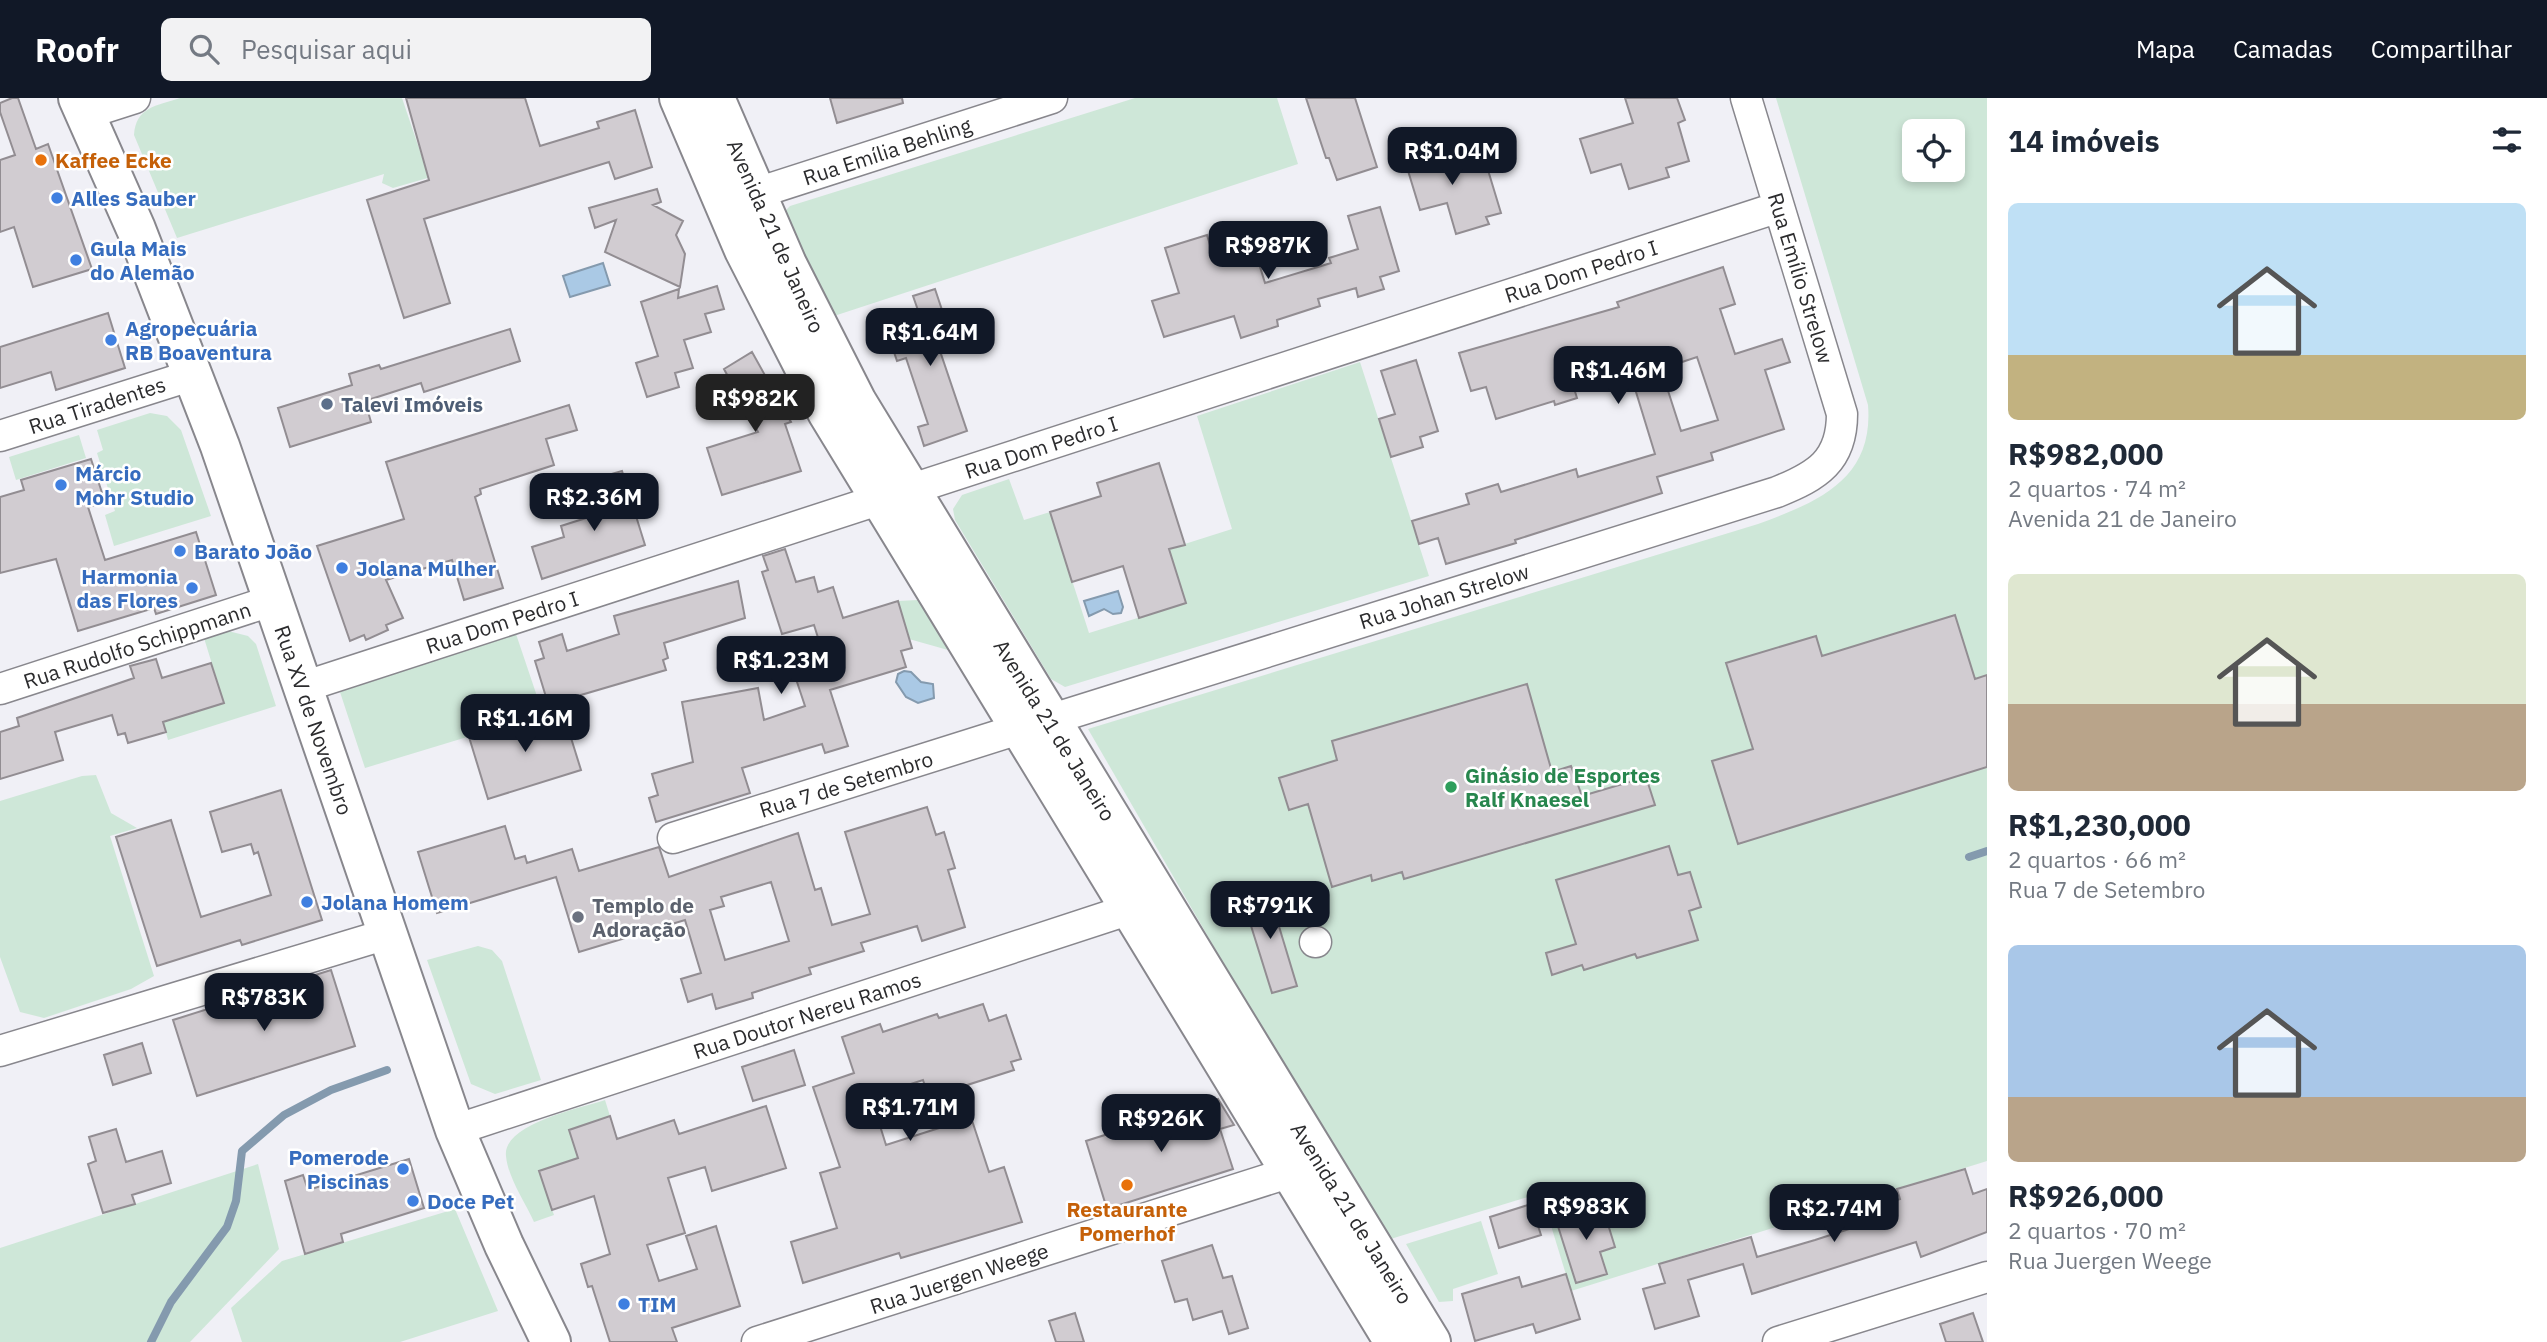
<!DOCTYPE html>
<html lang="pt">
<meta charset="utf-8">
<style>
body{margin:0;font-family:"IBM Plex Sans",sans-serif;background:#f2f2f3;color:#1f2937;height:100vh;display:flex;flex-direction:column;font-size:26px;white-space:nowrap}
*{box-sizing:border-box;margin:0}
p{font-size:23px;color:#747a83}
.icon{flex:none;width:38px;height:38px;fill:none;stroke:currentColor;stroke-width:2;stroke-linecap:round;stroke-linejoin:round}
.map{position:relative;flex:1;overflow:hidden}
.sheet{display:flex;flex-direction:column;background:#fff;width:560px}
.sheet>*{flex:none}
.buttons{position:absolute;left:1902px;top:21px;display:grid;gap:14px}
.buttons a{display:grid;place-items:center;width:63px;height:63px;border-radius:10px;background:#fff;box-shadow:0 4px 10px #0003;font-size:35px}
.price{position:absolute;translate:-50% -60px;padding:0 16px;border-radius:14px;background:#111827;color:#fff;font-size:23px;line-height:46px;filter:drop-shadow(0 2px 4px #0008)}
.price::after{content:'';position:absolute;left:50%;top:42px;width:21px;height:16px;margin-left:-10px;background:inherit;clip-path:polygon(0 0,100% 0,50% 100%)}
.price.active{background:#222;color:#fff}
ul{padding:0;list-style:none}
li{display:grid;align-content:center;gap:14px;height:371px;padding:0 21px}
li span{display:grid;place-items:center;height:217px;border-radius:10px;color:#555}
li>.icon{margin-inline-start:auto}
span .icon{width:126px;height:126px;fill:#fffc;stroke-width:1}
li b{font-size:30px}
h2{display:flex;justify-content:space-between;align-items:center;height:84px;padding:0 21px;font-size:30px}
header{display:flex;align-items:center;gap:42px;box-sizing:border-box;height:98px;padding:0 35px;background:#111827;color:#fff}
header strong{font-size:33px}
nav{display:flex;gap:38px;margin-inline-start:auto;font-size:24px}
.search{width:490px;height:63px;background:#f2f2f3;display:flex;align-items:center;gap:18px;box-sizing:border-box;padding:0 24px;border-radius:10px;color:#747a83;font-size:26px}
main{display:flex;flex:1;min-height:0}
.map>svg:first-child{display:block}
.green{fill:#cee7d8;fill-rule:evenodd}
.water{fill:#aac9e5;stroke:#849aae;stroke-width:2}
.lines{fill:none;stroke-linecap:round;stroke-linejoin:round}
.stream{stroke:#849aae;stroke-width:8}
.building{fill:#d1ccd1;stroke:#928d92;stroke-width:2;fill-rule:evenodd}
.minor-casing{stroke:#88878d;stroke-width:33}
.major-casing{stroke:#88878d;stroke-width:42}
.minor{stroke:#fff;stroke-width:30}
.major{stroke:#fff;stroke-width:38}
.food-dot{fill:#e8710a;stroke:#fff;stroke-width:2.5}
.shop-dot{fill:#3f7fe0;stroke:#fff;stroke-width:2.5}
.service-dot{fill:#5c6f8a;stroke:#fff;stroke-width:2.5}
.leisure-dot{fill:#2e9e5b;stroke:#fff;stroke-width:2.5}
.worship-dot{fill:#6b7280;stroke:#fff;stroke-width:2.5}
.labels{text-anchor:middle;dominant-baseline:central;stroke-width:5;stroke-linejoin:round;paint-order:stroke}
.street-label{font-size:21px;fill:#2c2c2e;stroke:#fff}
.food-label{font-size:21px;font-weight:bold;fill:#c56008;stroke:#fff;text-anchor:start}
.shop-label{font-size:21px;font-weight:bold;fill:#366cbe;stroke:#fff;text-anchor:start}
.service-label{font-size:21px;font-weight:bold;fill:#4e5e75;stroke:#fff;text-anchor:start}
.leisure-label{font-size:21px;font-weight:bold;fill:#27864d;stroke:#fff;text-anchor:start}
.worship-label{font-size:21px;font-weight:bold;fill:#5b616d;stroke:#fff;text-anchor:start}
</style>
<header>
<strong>Roofr</strong>
<div class="search"><svg class="icon" aria-label="search" viewBox="0 0 24 24"><circle cx="10" cy="10" r="6"/><path d="M15 15l6 6"/></svg>Pesquisar aqui</div>
<nav><a>Mapa</a><a>Camadas</a><a>Compartilhar</a></nav>
</header>
<main>
<div class="map">
<svg width="1987" height="1244" viewBox="0 0 1987 1244">
<rect width="100%" height="100%" fill="#f0f0f6"/>
<!-- green -->
<path class="green" d="M180,0h222l21,62 43,-13 -28,28 -45,13 -11,-5 2,-9 -207,64 -43,-103c2,-28 22,-29 46,-37z
M1135,0h142l21,66 -464,152 -50,-104 6,-6z
M1776,0h211v1063l-416,130 -30,-98 -157,48 -296,-512 670,-205c60,-22 116,-45 110,-119zM1914,33h39v39h-39z
M1360,264l69,214 -364,111 -14,-8 -96,-159 -2,-11 9,-14 47,-16 15,41 26,-8 39,121 97,-30 -17,-54 63,-20 -35,-113z
M150,315l17,3 14,14 30,86 -97,30 -9,-31 10,-4 -18,-58 6,-3 -6,-20z
M79,337l7,23 -70,22 -7,-23z
M918,502l30,50 -39,-11 -11,-38z
M228,533l20,5 8,8 20,62 -108,34 -5,-18 61,-19 -20,-65z
M516,536l27,80 -178,54 -25,-76z
M96,677l15,38 26,15 -27,8 44,140 -23,13 -87,29 -24,-6 -20,-55v-156l82,-25z
M478,848l14,4 10,11 39,119 -46,14 -24,-10 -44,-124z
M605,1002l5,16 -41,14 9,28 -39,14 15,43 -20,7c-9,-20 -26,-44 -28,-66 -4,-32 75,-48 99,-56z
M258,1066l21,85 -89,93h-190v-94z
M455,1111l43,102 -98,31h-158l-11,-34 51,-47z
M1481,1123l17,53 -45,15v12l-14,1 -33,-58z"/>
<!-- water -->
<path class="water" d="M603,165l7,22 -40,12 -7,-21z
M1118,493l5,16 -2,6 -8,1 -9,-5 -15,7 -5,-15z
M904,573l7,1 10,10 12,2 1,14 -16,5 -12,-6 -10,-15 2,-8z"/>
<g class="lines">
<!-- stream -->
<path class="stream" d="M1969,759l18,-6
M151,1244l20,-40 56,-75 9,-26 6,-50 42,-36 47,-25 56,-20"/>
</g>
<!-- building -->
<path class="building" d="M12,0h6l18,51 12,-5 44,125 -59,18 -19,-60 -14,5v-72l15,-5 -15,-43v-9z
M406,0h119l15,48 59,-18 -2,-6 38,-12 17,57 -37,12 -6,-17 -185,57 26,84 -46,15 -37,-118 62,-20z
M830,0h72l1,5 -66,20z
M1306,0h49l22,69 -40,13 -8,-22h-3z
M1625,0h52l8,22 -7,3 11,38 -23,7 3,9 -40,12 -8,-25 -30,9 -11,-34 53,-16z
M1437,43l9,28 38,-12 17,56 -15,4 3,7 -33,10 -9,-31 -27,7 -18,-59z
M657,91l4,13 -8,3 30,16 -7,14 9,19 -5,33 -75,-35 11,-32 -21,8 -6,-20z
M1380,109l19,64 -19,6 4,12 -26,8 -2,-9 -38,11 2,7 -43,14 1,6 -37,12 -7,-22 -70,21 -12,-36 27,-8 -14,-45 42,-13 6,20 40,-11 12,39 66,-20 -2,-5 29,-9 -10,-33z
M1723,169l12,37 -15,5 15,45 47,-15 8,23 -25,8 19,59 -73,24 2,7 -56,17 5,16 -147,47 1,3 -70,21 -8,-26 -19,6 -7,-23 57,-17 -3,-10 32,-10 3,8 75,-23 2,8 77,-23 -23,-75 -4,2 -4,-12 -51,16 4,13 -22,7 -1,-4 -58,18 -10,-32 -15,4 -12,-38 160,-46 -2,-5zM1697,259l21,63 -37,11 -20,-62z
M717,188l7,23 -19,5 6,18 -27,8 9,28 -18,5 4,14 -32,10 -11,-34 22,-7 -17,-54 38,-13 -1,9z
M935,191l18,54 -14,5 28,83 -43,15 -6,-19 10,-3 -22,-66 -9,3 -10,-30 34,-12 -8,-23z
M108,215l17,55 -69,22 -5,-18 -51,16v-41z
M510,231l10,32 -96,31 -3,-9 -56,18 6,21 -81,25 -12,-39 74,-23 -3,-11 30,-9 2,4z
M752,254l39,70 -6,2 16,47 -79,24 -15,-47 51,-16 -34,-63z
M1416,262l22,71 -18,6 3,10 -32,10 -12,-38 16,-5 -14,-43z
M569,307l8,25 -31,9 8,26 -74,24 1,5 -6,3 28,91 -39,12 -12,-40 -66,20 17,38 -17,7 2,5 -22,10 -2,-5 -14,6 -33,-95 87,-27 -18,-57z
M91,361l14,43 -17,5 17,53 91,-28 20,63 -60,19 -2,-6 -76,23 -22,-72 -56,14v-76l24,-7 -3,-10z
M1159,365l26,82 -16,4 17,54 -47,15 -16,-52 -51,16 -22,-70 51,-16 -4,-13z
M622,373l23,74 -103,34 -10,-32 32,-10 -3,-11 47,-15 -10,-33z
M785,451l11,33 18,-5 4,15 15,-5 10,31 55,-17 14,47 -11,3 5,16 -76,23 18,56 -23,7 -3,-9 -80,24 8,25 -94,29 -7,-24 9,-3 -6,-21 41,-12 -11,-60 76,-14 6,32 41,-14 -11,-33 32,-10 -12,-38 -32,9 -20,-62 6,-2 -5,-14z
M738,483l7,37 -81,25 4,15 -5,2 3,10 -85,25 2,5 -33,10 -15,-49 9,-3 -5,-16 23,-8 5,17 52,-17 -5,-18z
M1955,517l20,64 12,-4v92l-249,77 -26,-83 41,-12 -27,-86 90,-27 6,20z
M156,561l6,19 49,-15 13,40 -61,19 3,10 -38,11 -3,-10 -7,2 -6,-20 -57,17 8,28 -63,19v-47l19,-6 -2,-8 117,-40 -4,-12z
M1527,586l25,88 19,-6 11,30 64,-19 9,28 -251,74 -2,-7 -30,9 -1,-6 -39,12 -24,-83 -19,6 -10,-32 58,-18 -5,-19z
M562,611l19,61 -93,29 -19,-62z
M281,692l41,130 -80,25 -2,-5 -83,26 -41,-129 55,-17 30,97 70,-22 -13,-43 -4,2 -3,-10 -29,8 -12,-40z
M927,709l9,28 8,-3 11,36 -7,2 17,57 -43,14 -5,-15 -56,17 3,8 -55,17 2,6 -59,19 1,5 -37,11 -4,-15 -24,8 -7,-23 20,-6 -16,-53 -106,32 -23,-75 -119,36 -19,-61 87,-26 10,33 10,-3 2,7 45,-14 7,22 80,-24 10,30 129,-44 17,57 6,-2 11,37 38,-11 -25,-82zM771,784l18,59 -64,19 -15,-50 14,-4 -3,-9z
M1669,748l9,29 12,-3 11,35 -12,4 9,29 -61,18 -2,-4 -51,16 -2,-5 -30,10 -6,-22 30,-9 -20,-64z
M1268,792l29,96 -25,7 -30,-96z
M331,872l24,76 -158,50 -24,-76z
M983,906l6,17 17,-6 15,44 -10,3 3,8 -53,17 28,85 15,-5 18,55 -121,36 -2,-5 -96,30 -12,-41 46,-14 -17,-55 20,-6 -27,-80 41,-14 -12,-36 38,-13 3,8 54,-18 2,4zM923,982l16,48 -53,17 -15,-48z
M142,945l9,30 -38,12 -9,-30z
M794,952l11,35 -52,16 -11,-34z
M1218,1001l16,26 -14,4 13,40 -126,40 -21,-68z
M766,1008l20,62 -74,23 -7,-24 -37,11 17,55 -38,12 12,36 38,-12 -11,-33 30,-10 24,80 -68,22 5,14h-67l-18,-56 -4,1 -7,-23 29,-10 -16,-58 -42,14 -13,-39 39,-13 -9,-28 41,-14 7,23 57,-19 5,14z
M116,1031l10,33 36,-11 9,32 -39,12 3,9 -32,9 -15,-49 8,-3 -7,-24z
M409,1061l15,49 -83,26 2,8 -38,12 -20,-73 18,-6 5,15z
M1965,1071l8,25 14,-5v43l-66,25 -5,-15 -164,52 -9,-30 -55,16 11,36 -44,13 -12,-40 22,-6 -6,-19 92,-27 6,20 58,-17 40,-13 -4,-13 49,-15 -3,-10z
M1531,1106l10,31 -42,13 -9,-31z
M1602,1107l13,42 -15,5 7,22 -31,9 -20,-63z
M1212,1147l11,33 9,-2 16,52 -19,6 -7,-23 -29,9 -6,-21 -12,3 -13,-41z
M1566,1176l14,45 -44,14 -3,-9 -58,17 -13,-47 57,-17 3,10z
M1075,1215l9,29h-28l-7,-21z
M1973,1215l10,29h-37l-6,-18z"/>
<g class="lines">
<defs>
<path id="minor" d="M85,16l50,-16
M735,102l317,-102
M0,338l193,-61
M303,589l1476,-480
M0,591l274,-89
M1049,622l728,-228c40,-16 65,-31 65,-78l-96,-316
M673,740l346,-109
M1315,844h1
M0,953l387,-117
M455,1032l694,-227
M757,1244l553,-176
M1778,1244l209,-65"/>
<path id="major" d="M78,0l58,131 84,217 235,684 49,115 47,97
M679,0l65,152 83,162 567,930
M715,0l72,166 70,138 574,940"/>
</defs>
<!-- minor casing -->
<use href="#minor" class="minor-casing"/>
<!-- major casing -->
<use href="#major" class="major-casing"/>
<!-- minor -->
<use href="#minor" class="minor"/>
<!-- major -->
<use href="#major" class="major"/>
</g>
<!-- markers -->
<g class="food-dot">
<circle cx="41" cy="62" r="7"/>
<circle cx="1127" cy="1087" r="7"/>
</g>
<g class="shop-dot">
<circle cx="57" cy="100" r="7"/>
<circle cx="76" cy="162" r="7"/>
<circle cx="111" cy="242" r="7"/>
<circle cx="61" cy="387" r="7"/>
<circle cx="180" cy="453" r="7"/>
<circle cx="342" cy="470" r="7"/>
<circle cx="192" cy="490" r="7"/>
<circle cx="307" cy="804" r="7"/>
<circle cx="403" cy="1071" r="7"/>
<circle cx="413" cy="1103" r="7"/>
<circle cx="624" cy="1206" r="7"/>
</g>
<circle class="service-dot" cx="327" cy="306" r="7"/>
<circle class="leisure-dot" cx="1451" cy="689" r="7"/>
<circle class="worship-dot" cx="578" cy="819" r="7"/>
<g class="labels">
<!-- street labels -->
<g class="street-label">
<text transform="translate(887 53) rotate(-18)">Rua Emília Behling</text>
<text transform="translate(776 138) rotate(66)">Avenida 21 de Janeiro</text>
<text transform="translate(1581 173) rotate(-18)">Rua Dom Pedro I</text>
<text transform="translate(1801 180) rotate(73)">Rua Emílio Strelow</text>
<text transform="translate(97 307) rotate(-18)">Rua Tiradentes</text>
<text transform="translate(1041 349) rotate(-18)">Rua Dom Pedro I</text>
<text transform="translate(1444 498) rotate(-17)">Rua Johan Strelow</text>
<text transform="translate(502 524) rotate(-18)">Rua Dom Pedro I</text>
<text transform="translate(137 547) rotate(-18)">Rua Rudolfo Schippmann</text>
<text transform="translate(314 622) rotate(71)">Rua XV de Novembro</text>
<text transform="translate(1055 632) rotate(58)">Avenida 21 de Janeiro</text>
<text transform="translate(846 686) rotate(-17)">Rua 7 de Setembro</text>
<text transform="translate(807 917) rotate(-18)">Rua Doutor Nereu Ramos</text>
<text transform="translate(1352 1115) rotate(58)">Avenida 21 de Janeiro</text>
<text transform="translate(959 1180) rotate(-18)">Rua Juergen Weege</text>
</g>
<!-- food labels -->
<g class="food-label">
<text x="55" y="62">Kaffee Ecke</text>
<text x="1127" y="1111" text-anchor="middle">Restaurante<tspan x="1127" dy="24">Pomerhof</tspan></text>
</g>
<!-- shop labels -->
<g class="shop-label">
<text x="71" y="100">Alles Sauber</text>
<text x="90" y="150">Gula Mais<tspan x="90" dy="24">do Alemão</tspan></text>
<text x="125" y="230">Agropecuária<tspan x="125" dy="24">RB Boaventura</tspan></text>
<text x="75" y="375">Márcio<tspan x="75" dy="24">Mohr Studio</tspan></text>
<text x="194" y="453">Barato João</text>
<text x="356" y="470">Jolana Mulher</text>
<text x="178" y="478" text-anchor="end">Harmonia<tspan x="178" dy="24">das Flores</tspan></text>
<text x="321" y="804">Jolana Homem</text>
<text x="389" y="1059" text-anchor="end">Pomerode<tspan x="389" dy="24">Piscinas</tspan></text>
<text x="427" y="1103">Doce Pet</text>
<text x="638" y="1206">TIM</text>
</g>
<!-- service labels -->
<g class="service-label">
<text x="341" y="306">Talevi Imóveis</text>
</g>
<!-- leisure labels -->
<g class="leisure-label">
<text x="1465" y="677">Ginásio de Esportes<tspan x="1465" dy="24">Ralf Knaesel</tspan></text>
</g>
<!-- worship labels -->
<g class="worship-label">
<text x="592" y="807">Templo de<tspan x="592" dy="24">Adoração</tspan></text>
</g>
</g>
</svg>
<div class="buttons">
<a><svg class="icon" aria-label="locate" viewBox="0 0 24 24"><circle cx="12" cy="12" r="6"/><path d="M12 2v4M12 18v4M2 12h4M18 12h4"/></svg></a>
</div>
<b class="price" style="left:1452px;top:89px">R$1.04M</b>
<b class="price" style="left:1268px;top:183px">R$987K</b>
<b class="price" style="left:930px;top:270px">R$1.64M</b>
<b class="price" style="left:1618px;top:308px">R$1.46M</b>
<b class="price active" style="left:755px;top:336px">R$982K</b>
<b class="price" style="left:594px;top:435px">R$2.36M</b>
<b class="price" style="left:781px;top:598px">R$1.23M</b>
<b class="price" style="left:525px;top:656px">R$1.16M</b>
<b class="price" style="left:1270px;top:843px">R$791K</b>
<b class="price" style="left:264px;top:935px">R$783K</b>
<b class="price" style="left:910px;top:1045px">R$1.71M</b>
<b class="price" style="left:1161px;top:1056px">R$926K</b>
<b class="price" style="left:1586px;top:1144px">R$983K</b>
<b class="price" style="left:1834px;top:1146px">R$2.74M</b>
</div>
<section class="sheet">
<h2>14 imóveis<svg class="icon" aria-label="filters" viewBox="0 0 24 24"><path d="M4 7h16M4 17h16"/><circle cx="9" cy="7" r="2"/><circle cx="15" cy="17" r="2"/></svg></h2>
<ul>
<li><span style="background:linear-gradient(#bfe0f5 70%,#c2b280 0)"><svg class="icon" aria-label="home" viewBox="0 0 24 24"><path d="M3 11l9-7 9 7M6 9v11h12V9"/></svg></span><div><b>R$982,000</b><p>2 quartos · 74 m²</p><p>Avenida 21 de Janeiro</p></div></li>
<li><span style="background:linear-gradient(#dfe7d0 60%,#b9a48a 0)"><svg class="icon" aria-label="home" viewBox="0 0 24 24"><path d="M3 11l9-7 9 7M6 9v11h12V9"/></svg></span><div><b>R$1,230,000</b><p>2 quartos · 66 m²</p><p>Rua 7 de Setembro</p></div></li>
<li><span style="background:linear-gradient(#a9c7e8 70%,#b9a48a 0)"><svg class="icon" aria-label="home" viewBox="0 0 24 24"><path d="M3 11l9-7 9 7M6 9v11h12V9"/></svg></span><div><b>R$926,000</b><p>2 quartos · 70 m²</p><p>Rua Juergen Weege</p></div></li>
</ul>
</section>
</main>
